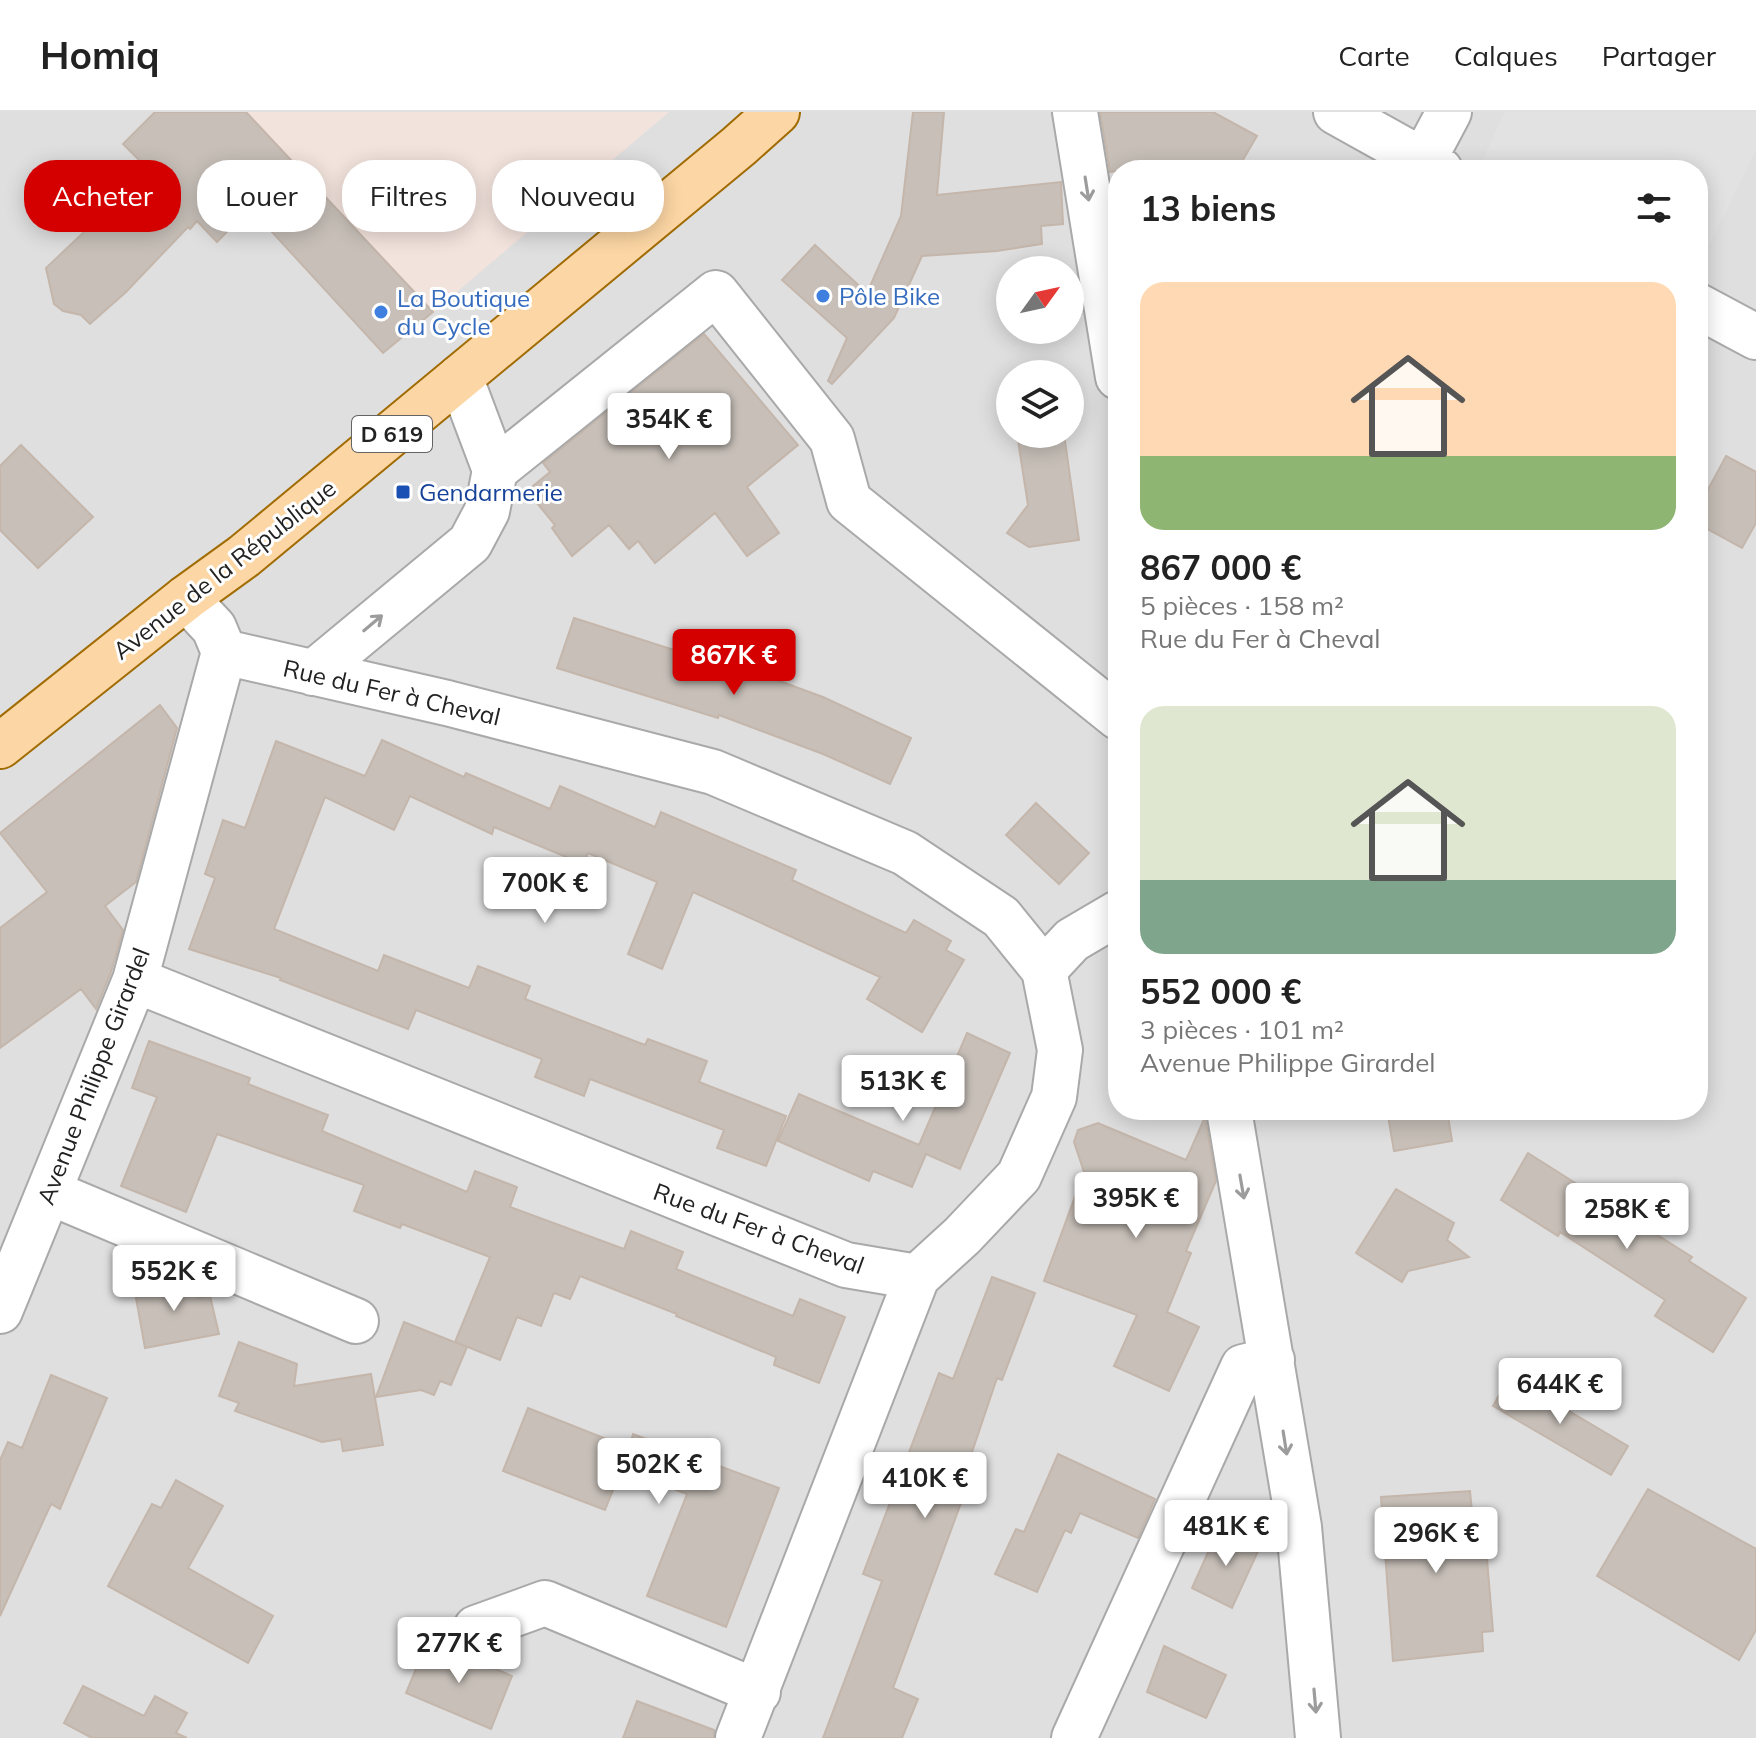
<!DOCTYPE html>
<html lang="fr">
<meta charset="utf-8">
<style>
body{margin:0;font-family:Mulish,sans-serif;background:#f2f2f2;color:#222;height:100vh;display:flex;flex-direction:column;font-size:30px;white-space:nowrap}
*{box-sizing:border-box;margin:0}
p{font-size:26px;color:#767676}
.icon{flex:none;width:44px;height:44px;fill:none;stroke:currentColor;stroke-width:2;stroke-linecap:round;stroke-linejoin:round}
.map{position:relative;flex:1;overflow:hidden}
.drawer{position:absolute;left:1108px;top:48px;width:600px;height:960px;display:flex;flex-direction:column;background:#fff;border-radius:32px;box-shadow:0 4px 20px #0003}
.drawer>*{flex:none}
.guide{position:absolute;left:24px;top:48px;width:760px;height:72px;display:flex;gap:16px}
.needle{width:52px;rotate:57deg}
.tools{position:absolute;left:996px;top:144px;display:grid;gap:16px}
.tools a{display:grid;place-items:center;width:88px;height:88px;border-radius:50%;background:#fff;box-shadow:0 4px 20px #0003;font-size:40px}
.price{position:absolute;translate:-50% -68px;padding:0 18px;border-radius:8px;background:#fff;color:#222;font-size:26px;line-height:52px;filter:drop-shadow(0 2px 4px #0008)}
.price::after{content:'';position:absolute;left:50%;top:48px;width:24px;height:18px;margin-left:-12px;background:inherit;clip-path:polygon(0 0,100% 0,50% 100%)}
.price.current{background:#d40000;color:#fff}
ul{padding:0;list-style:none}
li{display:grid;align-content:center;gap:16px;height:424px;padding:0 32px}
li span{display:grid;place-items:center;height:248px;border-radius:24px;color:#555}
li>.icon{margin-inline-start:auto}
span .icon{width:144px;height:144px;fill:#fffc;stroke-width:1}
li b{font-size:34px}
h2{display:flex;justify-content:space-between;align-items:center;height:96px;padding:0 32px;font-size:34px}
.chip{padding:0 28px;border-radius:32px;background:#fff;box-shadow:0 4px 20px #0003;font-size:28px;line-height:72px}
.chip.current{background:#d40000;color:#fff}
header{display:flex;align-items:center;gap:48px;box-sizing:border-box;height:112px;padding:0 40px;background:#fff;border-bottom:2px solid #e0e0e0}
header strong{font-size:38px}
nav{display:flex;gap:44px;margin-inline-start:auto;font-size:28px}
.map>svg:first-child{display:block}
.residential{fill:#e0dfdf;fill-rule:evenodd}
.military{fill:#f3e3dd}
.parking{fill:#e2e2e2}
.building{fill:#c7bfb8;stroke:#c4b6ab;stroke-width:2}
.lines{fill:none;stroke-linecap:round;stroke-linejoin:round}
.minor-casing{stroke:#a9a9a9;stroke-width:48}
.major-casing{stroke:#a06b00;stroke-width:48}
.minor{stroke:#fff;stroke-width:44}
.major{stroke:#fcd6a4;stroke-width:44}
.oneway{stroke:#9c9c9c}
.shop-dot{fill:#3f7fe0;stroke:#fff;stroke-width:3}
.transit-dot{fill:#1a4fb4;stroke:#fff;stroke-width:3}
.labels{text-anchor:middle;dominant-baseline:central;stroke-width:6;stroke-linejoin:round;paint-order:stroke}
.shield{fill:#fff;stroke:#646464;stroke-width:2}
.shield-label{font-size:22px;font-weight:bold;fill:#222}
.shop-label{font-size:24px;fill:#366cbe;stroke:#fff;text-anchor:start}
.transit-label{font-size:24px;fill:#164399;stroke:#fff;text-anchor:start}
.street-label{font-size:24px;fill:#222;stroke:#fff}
</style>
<header>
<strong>Homiq</strong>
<nav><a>Carte</a><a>Calques</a><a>Partager</a></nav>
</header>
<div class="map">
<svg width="1756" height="1626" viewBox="0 0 1756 1626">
<rect width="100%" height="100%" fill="#f2efe9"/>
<!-- residential -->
<path class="residential" d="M0,0h1756v1626h-1756zM1118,58h580v940h-580zM1010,158h60v60h-60zM1010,262h60v60h-60z"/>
<!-- military -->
<path class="military" d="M246,0h423l-236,200z"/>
<!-- parking -->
<path class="parking" d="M1505,0h251v38l-56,113 -2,-1v-92h-192l-23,-11z"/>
<!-- building -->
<path class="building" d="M155,0h91l187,200 -50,41 -133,-145 -33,34 -20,-21 -7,8 -2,-2 -62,65 -36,32 -9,-9 -18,-4 -9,-7 -8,-36 95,-90 -8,-8 8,-8 -18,-18z
M913,0h31l-7,83 124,-13 2,42 -22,2 1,18 -45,7 -75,5 -28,62 -62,66 -4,-3 19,-43 -65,-58 33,-35 52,48 34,-77z
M1100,0h113l44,24 -20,34h-102l-4,-2 -21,4z
M704,222l94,111 -51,42 32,46 -32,23 -32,-43 -60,50 -17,-22 -9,8 -20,-24 -37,31 -20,-28 3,-3 -28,-34 23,-19 -7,-9z
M1017,322h47l15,106 -50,7 -22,-14 21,-28z
M21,333l72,72 -55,51 -38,-38v-64z
M1726,344l30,16v51l-14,25 -44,-24v-16z
M574,506l191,61 1,-3 57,21 88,41 -21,46 -67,-30 -104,-39 -1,3 -161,-50z
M160,593l17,23 -41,154 -31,24 18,24 -12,42 -15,37 -15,-20 -81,59v-120l47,-36 -47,-59z
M382,628l82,37 2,-4 84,36 10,-23 95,41 6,-15 135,58 -4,10 114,53 8,-13 37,21 -5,9 18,10 -42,72 -55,-33 13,-22 -187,-85 -31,77 -34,-15 29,-72 -69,-29 -5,11 -89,-37 -2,7 -82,-38 -16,34 -69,-33 -51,132 104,42 6,-16 85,33 9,-22 52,20 -5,13 120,46 3,-6 59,22 -8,21 87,34 -20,50 -49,-18 7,-18 -134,-51 -6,17 -49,-19 7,-18 -126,-49 -8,19 -128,-49 1,-2 -92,-29 26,-71 -10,-4 18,-54 22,8 31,-87 89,35z
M1036,691l53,50 -30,31 -53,-49z
M967,921l43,20 -50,116 -34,-15 -14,33 -39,-16 -4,10 -91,-40 21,-47 120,51z
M149,929l101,37 -2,6 80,31 -6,16 145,61 8,-21 42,16 -7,20 114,42 7,-18 52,21 -7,17 117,47 7,-17 45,18 -26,66 -45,-18 2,-8 -100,-41 1,-2 -97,-38 -10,23 -16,-6 -13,33 -24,-9 -17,43 -45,-18 35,-85 -88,-33 -2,4 -46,-17 10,-26 -147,-51 -31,78 -65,-26 36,-89 -25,-9z
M1387,998h60l5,31 -58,10z
M1205,1005l11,64 -30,70 5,2 -24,59 32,15 -30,64 -55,-25 23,-51 -93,-34 40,-109 -10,-30 4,-12 20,-7 88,37z
M1528,1041l164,104 -3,4 57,37 -33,54 -58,-36 10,-16 -105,-68 -2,4 -57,-36z
M1396,1077l58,34 -7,17 22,17 -61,14 -6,11 -46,-29z
M992,1165l43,16 -33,87 -5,-2 -31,92 6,3 -79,215 25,11 -16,39h-79l59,-157 -19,-7 76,-201 14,6z
M189,1166l5,2 4,18 12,-2 9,38 -74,14 -11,-61z
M404,1210l63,25 -16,38 -11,-4 -6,14 -13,-5 -45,7z
M239,1230l58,22 -3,22 77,-12 12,71 -40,6 -2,-12 -19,3 -87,-31 4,-8 -20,-7z
M51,1263l56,23 -47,111 -9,-5 -51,112v-156l8,-18 14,6z
M1510,1264l118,70 -17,29 -118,-69z
M528,1296l101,40 4,-14 146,54 -53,139 -79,-31 40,-102 -65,-24 3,-10 -20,50 -102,-39z
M1058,1342l97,45 -17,39 -58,-25 -9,20 -6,-3 -28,62 -42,-18 21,-45 8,3z
M176,1368l47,26 -35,62 85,48 -25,47 -140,-77 44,-82 9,4z
M1648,1377l108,60v81l-17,30 -142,-84z
M1470,1379l2,20h11l10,120 -11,1 1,19 -90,10 -12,-164z
M1218,1418l42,17 -28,61 -40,-20z
M428,1528l84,36 -21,53 -85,-36z
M1164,1534l62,29 -20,43 -59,-26z
M83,1574l61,30 11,-20 32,17 -11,20 11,5h-95l-28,-15z
M637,1589l77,29v8h-91z"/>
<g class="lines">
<defs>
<path id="minor" d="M1075,0l43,265
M1336,0l104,58
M1423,49l26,-49
M1698,194l58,31
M495,358l221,-177 116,146 17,62 269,216
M186,486l28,30 10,24
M313,561l157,-130 17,-32 8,-41 -35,-93
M1044,858l28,-30 46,-27
M135,868l711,285 71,12 45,-41 57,-60 35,-79 6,-47 -16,-80 -43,-53 -96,-64 -192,-81 -266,-69 -223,-51
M1229,998l70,417 19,211
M49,1080l307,129
M0,1199l135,-331 89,-328
M476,1516l69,-25 213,89
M738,1626l179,-461
M1074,1626l169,-371 29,-7"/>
<path id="major" d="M0,634l186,-148 58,-42 495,-410 38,-34"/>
</defs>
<!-- minor casing -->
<use href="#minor" class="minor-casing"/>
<!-- major casing -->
<use href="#major" class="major-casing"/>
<!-- minor -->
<use href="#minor" class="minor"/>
<!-- major -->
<use href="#major" class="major"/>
</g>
<!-- one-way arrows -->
<defs><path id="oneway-shaft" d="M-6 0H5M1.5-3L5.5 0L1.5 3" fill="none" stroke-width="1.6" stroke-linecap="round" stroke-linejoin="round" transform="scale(2)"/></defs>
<g class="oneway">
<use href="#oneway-shaft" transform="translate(1087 77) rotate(81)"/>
<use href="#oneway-shaft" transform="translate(373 511) rotate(-40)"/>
<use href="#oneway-shaft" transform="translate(1242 1075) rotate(80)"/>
<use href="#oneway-shaft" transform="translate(1285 1331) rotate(81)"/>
<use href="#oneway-shaft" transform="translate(1315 1589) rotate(85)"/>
</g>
<!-- markers -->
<g class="shop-dot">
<circle cx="823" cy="184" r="8"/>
<circle cx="381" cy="200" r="8"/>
</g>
<rect class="transit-dot" x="395" y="372" width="16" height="16" rx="4"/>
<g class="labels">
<!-- shield labels -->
<rect class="shield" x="352" y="304" width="80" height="36" rx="6"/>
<g class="shield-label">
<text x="392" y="322">D 619</text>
</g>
<!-- shop labels -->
<g class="shop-label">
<text x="839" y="184">Pôle Bike</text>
<text x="397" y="186">La Boutique<tspan x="397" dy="28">du Cycle</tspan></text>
</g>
<!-- transit labels -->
<g class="transit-label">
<text x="419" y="380">Gendarmerie</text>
</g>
<!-- street labels -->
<g class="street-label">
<text transform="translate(224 457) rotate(-38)">Avenue de la République</text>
<text transform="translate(392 580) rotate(13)">Rue du Fer à Cheval</text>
<text transform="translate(93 964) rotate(-69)">Avenue Philippe Girardel</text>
<text transform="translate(759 1116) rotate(20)">Rue du Fer à Cheval</text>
</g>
</g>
</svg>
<div class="tools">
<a><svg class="needle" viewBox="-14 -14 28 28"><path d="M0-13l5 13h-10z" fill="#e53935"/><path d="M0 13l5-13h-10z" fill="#767676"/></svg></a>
<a><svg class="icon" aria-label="layers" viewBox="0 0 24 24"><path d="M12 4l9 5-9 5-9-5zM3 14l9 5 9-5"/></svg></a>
</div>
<b class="price" style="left:669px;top:349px">354K €</b>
<b class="price current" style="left:734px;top:585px">867K €</b>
<b class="price" style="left:545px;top:813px">700K €</b>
<b class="price" style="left:903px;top:1011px">513K €</b>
<b class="price" style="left:1136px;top:1128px">395K €</b>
<b class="price" style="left:1627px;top:1139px">258K €</b>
<b class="price" style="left:174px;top:1201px">552K €</b>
<b class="price" style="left:1560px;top:1314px">644K €</b>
<b class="price" style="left:659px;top:1394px">502K €</b>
<b class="price" style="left:925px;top:1408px">410K €</b>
<b class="price" style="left:1226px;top:1456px">481K €</b>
<b class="price" style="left:1436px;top:1463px">296K €</b>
<b class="price" style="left:459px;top:1573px">277K €</b>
<div class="guide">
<a class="chip current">Acheter</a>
<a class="chip">Louer</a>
<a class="chip">Filtres</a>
<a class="chip">Nouveau</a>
</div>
<section class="drawer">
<h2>13 biens<svg class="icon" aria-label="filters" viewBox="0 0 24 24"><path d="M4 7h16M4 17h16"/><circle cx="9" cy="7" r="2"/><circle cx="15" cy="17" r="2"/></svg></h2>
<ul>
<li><span style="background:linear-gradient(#ffd9b3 70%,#8fb573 0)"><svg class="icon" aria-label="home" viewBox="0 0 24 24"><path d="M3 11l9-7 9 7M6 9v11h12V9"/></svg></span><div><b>867 000 €</b><p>5 pièces · 158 m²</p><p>Rue du Fer à Cheval</p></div></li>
<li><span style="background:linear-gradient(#dfe7d0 70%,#7fa58c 0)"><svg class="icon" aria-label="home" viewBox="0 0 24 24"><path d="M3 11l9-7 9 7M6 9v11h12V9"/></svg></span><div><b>552 000 €</b><p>3 pièces · 101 m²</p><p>Avenue Philippe Girardel</p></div></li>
</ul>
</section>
</div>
